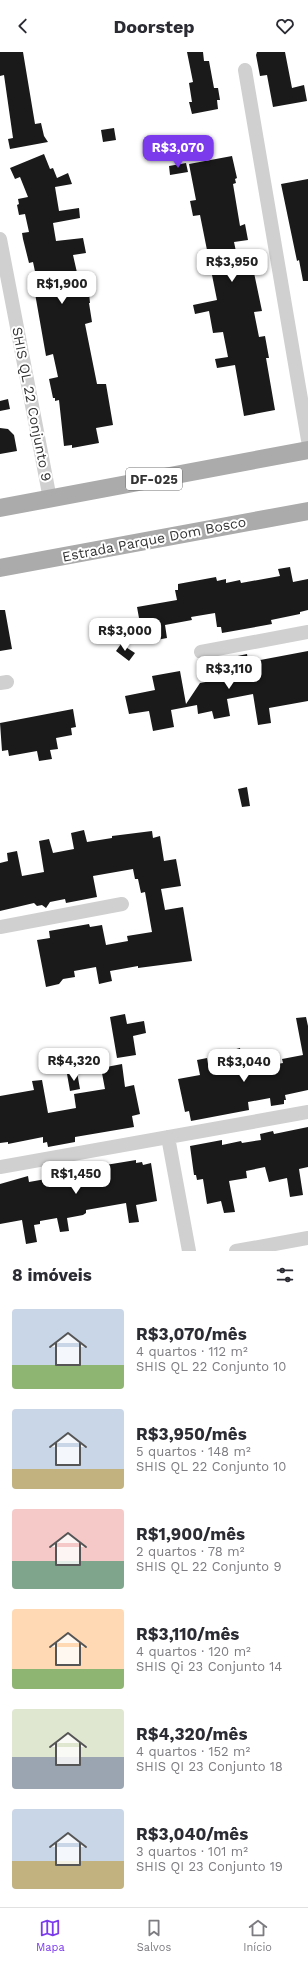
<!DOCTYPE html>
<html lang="pt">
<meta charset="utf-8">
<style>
body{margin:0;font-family:"Work Sans",sans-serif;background:#f7f7f7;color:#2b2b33;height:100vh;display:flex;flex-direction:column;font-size:15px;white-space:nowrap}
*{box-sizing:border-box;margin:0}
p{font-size:13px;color:#7c7c81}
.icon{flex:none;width:22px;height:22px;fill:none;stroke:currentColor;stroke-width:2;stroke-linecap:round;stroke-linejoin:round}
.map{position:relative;height:1199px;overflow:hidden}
.drawer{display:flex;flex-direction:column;background:#fff;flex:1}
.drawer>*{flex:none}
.price{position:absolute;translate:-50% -34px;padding:0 9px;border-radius:8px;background:#fff;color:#222;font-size:13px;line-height:26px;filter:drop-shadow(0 1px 2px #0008)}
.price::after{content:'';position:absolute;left:50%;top:24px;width:12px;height:9px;margin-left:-6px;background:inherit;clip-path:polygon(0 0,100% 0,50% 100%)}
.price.on{background:#7c3aed;color:#fff}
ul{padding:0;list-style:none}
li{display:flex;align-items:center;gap:12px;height:100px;padding:0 12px}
li span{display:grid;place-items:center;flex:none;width:112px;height:80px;border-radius:4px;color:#555}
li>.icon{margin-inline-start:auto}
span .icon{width:48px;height:48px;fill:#fffc;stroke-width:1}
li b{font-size:17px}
h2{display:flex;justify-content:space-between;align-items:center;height:48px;padding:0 12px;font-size:17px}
header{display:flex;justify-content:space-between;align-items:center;height:52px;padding:0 12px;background:#fff;font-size:18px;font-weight:700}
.menu{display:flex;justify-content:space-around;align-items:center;height:56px;border-top:1px solid #e1e1e2;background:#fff;font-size:11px;color:#7c7c81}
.menu a{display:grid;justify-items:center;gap:2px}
.menu .on{color:#7c3aed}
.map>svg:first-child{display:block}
.building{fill:#1a1a1a}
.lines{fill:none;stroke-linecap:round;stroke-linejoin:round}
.minor{stroke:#d0d0d0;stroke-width:14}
.major{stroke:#ababab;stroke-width:18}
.labels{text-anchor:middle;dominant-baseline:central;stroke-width:4;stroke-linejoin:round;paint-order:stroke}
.shield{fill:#fff;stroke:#707070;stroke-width:1}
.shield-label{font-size:13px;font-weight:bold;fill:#333}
.street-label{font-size:14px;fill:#333;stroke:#fff}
</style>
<header><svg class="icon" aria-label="back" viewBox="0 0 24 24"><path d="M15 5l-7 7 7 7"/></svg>Doorstep<svg class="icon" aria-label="heart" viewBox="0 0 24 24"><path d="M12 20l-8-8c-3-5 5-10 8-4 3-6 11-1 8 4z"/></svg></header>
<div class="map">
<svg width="308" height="1199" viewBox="0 0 308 1199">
<rect width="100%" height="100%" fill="#fff"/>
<!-- building -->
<path class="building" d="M0,0h23l12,72 6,-1 3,13 4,6 -38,7 -2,-10 5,-1 -9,-63 -4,1z
M187,0h16l1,9h5l5,27h4l2,12h-3l1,9 -26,5 -3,-12h3l-3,-19 4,-1z
M257,0h28l7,36 12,-3 3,16 -34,6 -6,-32 -7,1 -4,-21z
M114,76l2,12 -13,2 -2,-12z
M44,102l6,15 3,-1 4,10 11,-5 4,11 -17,3 4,24 20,-3 1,10 -27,5 3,18 27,-3 3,15 -13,2 5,22h3l3,17 5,-1 1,10h-1l3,19 -7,2 12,60h9l7,41 -17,3 3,15 -27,5v-3l-8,1 -5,-46 -4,1v-3h-2l-4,-19 9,-2 -5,-23 -7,2 -13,-74 4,-1 -4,-19 -4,1 -6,-24 -1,-6 7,-1 -4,-18 -6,1 -2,-10 2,-1 -1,-5 10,-2 -8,-20 -5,2 -5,-11z
M232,104l5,22 -2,1 1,4 -3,1 7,42 5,-2 3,16 -14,2 4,19 2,-1 2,10 11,-2 9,43 -8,1 5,25 6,-1 4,22h-3l9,52 -31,6 -9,-51 -18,3 -2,-9 13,-2 -5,-25 -10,1 -4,-22 -14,3 -2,-9 24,-5 -17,-85 -7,1 -3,-15 6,-1 -7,-36z
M186,111l2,9 -18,3 -1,-9z
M308,127v102h-5l-4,-21 -2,1 -16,-77z
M8,347l2,10 -10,2v-10z
M0,376l8,1 6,6 3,16 -17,3z
M290,515l3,15 15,-3v31l-8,2v2l-29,6 1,4 -50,9 -1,-6h-4l-2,-14 -24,4 1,3 -27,5 2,13 -32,6 -4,-25 8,-1 -2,-11 40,-7 -2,-10h3v-6l38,-7 1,4 9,-2v4l14,-3 1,3 39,-7 -2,-7z
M0,558h5l7,39 -12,2z
M121,592l14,9 -6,8 -13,-10z
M308,599v50l-39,7 2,15 -13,2 -5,-31 -26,5 3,17 -16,3 -2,-8 -14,3 -1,-9 -26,5 3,17 -21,4 -4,-20 -20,3 -4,-18 30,-6 -3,-14 28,-5 6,33 14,-21 28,-5 -3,-16 8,-3v-2l14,-3 1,6 6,-2 1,3z
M73,657l3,18 -5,1 1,7 -16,3 2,11 -8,1 2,9 -13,2 -2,-10 -28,5 -1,-6 -6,1 -2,-28z
M247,735l3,19 -8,1 -4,-18z
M84,778l3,12 25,-4v-2l40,-5 1,7 7,-2 4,25 12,-2 5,27 -20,3 4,21 18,-3 9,54 -54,7v-2l-28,5 2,10 -13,3 -3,-17 -22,4 1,6 -12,2 -4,5 -13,3 -9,-47 13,-2 -1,-7 40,-7 1,3 12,-2 4,20 22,-4 -1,-5 25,-4 -7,-40 -4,1 -3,-14h-3l-2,-10 -40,7 4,21 -31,6 -1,-4 -15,3 -4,6 -4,-3 -5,1 -3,-3 -34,8v-48l8,-2 -1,-8 10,-2 5,25 22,-4 -5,-31 10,-2 4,14 21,-4 -3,-16z
M125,962l2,10 17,-3 2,12 -13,3 3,19 -19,3 -7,-41z
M306,965l2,9v64l-23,5 1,5h-2v4l-13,2 -1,-8 -22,4 1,8 -58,11 -2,-10 -4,1 -7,-33 22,-4 -3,-15 10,-2 2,12 23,-5 -3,-14 11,-3 5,22 38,-7 -1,-4 21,-4 -7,-37z
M122,1012l3,23 9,-2 6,29 -8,2 2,11 -59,10v5l-27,5 -1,-5 -4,1v-6l-35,7v-2l-8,1v-47l34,-6 -2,-9 10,-1 6,33 28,-5 -2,-14 31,-5 -4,-21z
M77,1020l3,17 -10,2 -3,-17z
M308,1075v40l-9,2 4,26 -13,2 -3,-19 -18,4 -4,-15 -19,4 1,7 -18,3 6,31 -11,1 -3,-12 -14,3 -4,-25 -6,1 -1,-5h-2l-4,-29 32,-6v5l19,-4 1,2 19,-3 -1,-6 13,-3 1,3z
M136,1108v3l6,-1 1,3 8,-2 6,38 -21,4 3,17 -10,1 -3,-20 -40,7v3l-3,2 -16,3 2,13 -9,1 -3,-14 -17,3v3l-6,1 3,17 -11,2 -4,-24 -22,4v-40l28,-8 1,6 28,-5 -1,-5 19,-5v3z"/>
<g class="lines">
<!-- minor -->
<path class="minor" d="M245,18l63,370
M0,187l50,260
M201,600l107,-20
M0,631l7,-1
M0,875l122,-23
M168,1085l21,114
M0,1115l308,-55
M236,1199l72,-13"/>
<!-- major -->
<path class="major" d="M0,456l308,-58
M0,516l308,-57"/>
</g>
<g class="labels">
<!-- shield labels -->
<rect class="shield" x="126" y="416" width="56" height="22" rx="3"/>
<g class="shield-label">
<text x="154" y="427">DF-025</text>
</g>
<!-- street labels -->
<g class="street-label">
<text transform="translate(32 352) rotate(79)">SHIS QL 22 Conjunto 9</text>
<text transform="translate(154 487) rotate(-11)">Estrada Parque Dom Bosco</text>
</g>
</g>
</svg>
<b class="price on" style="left:178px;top:117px">R$3,070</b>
<b class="price" style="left:232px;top:231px">R$3,950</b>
<b class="price" style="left:62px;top:253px">R$1,900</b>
<b class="price" style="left:125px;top:600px">R$3,000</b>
<b class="price" style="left:229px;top:638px">R$3,110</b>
<b class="price" style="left:74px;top:1030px">R$4,320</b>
<b class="price" style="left:244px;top:1031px">R$3,040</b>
<b class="price" style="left:76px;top:1143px">R$1,450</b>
</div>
<section class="drawer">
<h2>8 imóveis<svg class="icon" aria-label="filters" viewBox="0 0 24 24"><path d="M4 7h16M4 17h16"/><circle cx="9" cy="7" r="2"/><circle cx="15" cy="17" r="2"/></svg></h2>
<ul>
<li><span style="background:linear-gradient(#c9d6e8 70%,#8fb573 0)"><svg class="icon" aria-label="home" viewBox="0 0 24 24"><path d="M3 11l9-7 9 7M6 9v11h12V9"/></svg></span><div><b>R$3,070/mês</b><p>4 quartos · 112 m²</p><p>SHIS QL 22 Conjunto 10</p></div></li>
<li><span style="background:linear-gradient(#c9d6e8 75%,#c2b280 0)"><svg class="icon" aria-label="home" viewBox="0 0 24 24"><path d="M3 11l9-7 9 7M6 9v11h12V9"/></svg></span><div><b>R$3,950/mês</b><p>5 quartos · 148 m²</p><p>SHIS QL 22 Conjunto 10</p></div></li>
<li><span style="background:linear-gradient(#f6c9c9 65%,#7fa58c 0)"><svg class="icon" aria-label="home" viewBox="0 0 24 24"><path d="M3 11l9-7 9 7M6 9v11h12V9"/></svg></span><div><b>R$1,900/mês</b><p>2 quartos · 78 m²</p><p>SHIS QL 22 Conjunto 9</p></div></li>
<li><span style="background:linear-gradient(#ffd9b3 75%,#8fb573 0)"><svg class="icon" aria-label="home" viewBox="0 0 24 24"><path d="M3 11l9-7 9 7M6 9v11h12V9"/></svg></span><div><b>R$3,110/mês</b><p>4 quartos · 120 m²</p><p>SHIS Qi 23 Conjunto 14</p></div></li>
<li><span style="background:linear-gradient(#dfe7d0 60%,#9aa5b1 0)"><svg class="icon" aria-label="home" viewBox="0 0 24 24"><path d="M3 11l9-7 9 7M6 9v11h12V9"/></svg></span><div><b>R$4,320/mês</b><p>4 quartos · 152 m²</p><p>SHIS QI 23 Conjunto 18</p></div></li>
<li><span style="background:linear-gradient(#c9d6e8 65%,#c2b280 0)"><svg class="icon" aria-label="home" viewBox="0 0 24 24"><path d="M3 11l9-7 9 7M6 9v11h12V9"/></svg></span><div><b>R$3,040/mês</b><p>3 quartos · 101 m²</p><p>SHIS QI 23 Conjunto 19</p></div></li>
</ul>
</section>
<nav class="menu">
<a class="on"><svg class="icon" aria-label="map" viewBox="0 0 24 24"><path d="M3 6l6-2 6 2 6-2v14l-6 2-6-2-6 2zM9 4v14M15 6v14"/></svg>Mapa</a>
<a><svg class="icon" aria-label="saved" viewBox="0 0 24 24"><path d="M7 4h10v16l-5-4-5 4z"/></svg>Salvos</a>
<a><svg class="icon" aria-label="home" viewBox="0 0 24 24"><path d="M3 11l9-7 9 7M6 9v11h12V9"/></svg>Início</a>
</nav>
